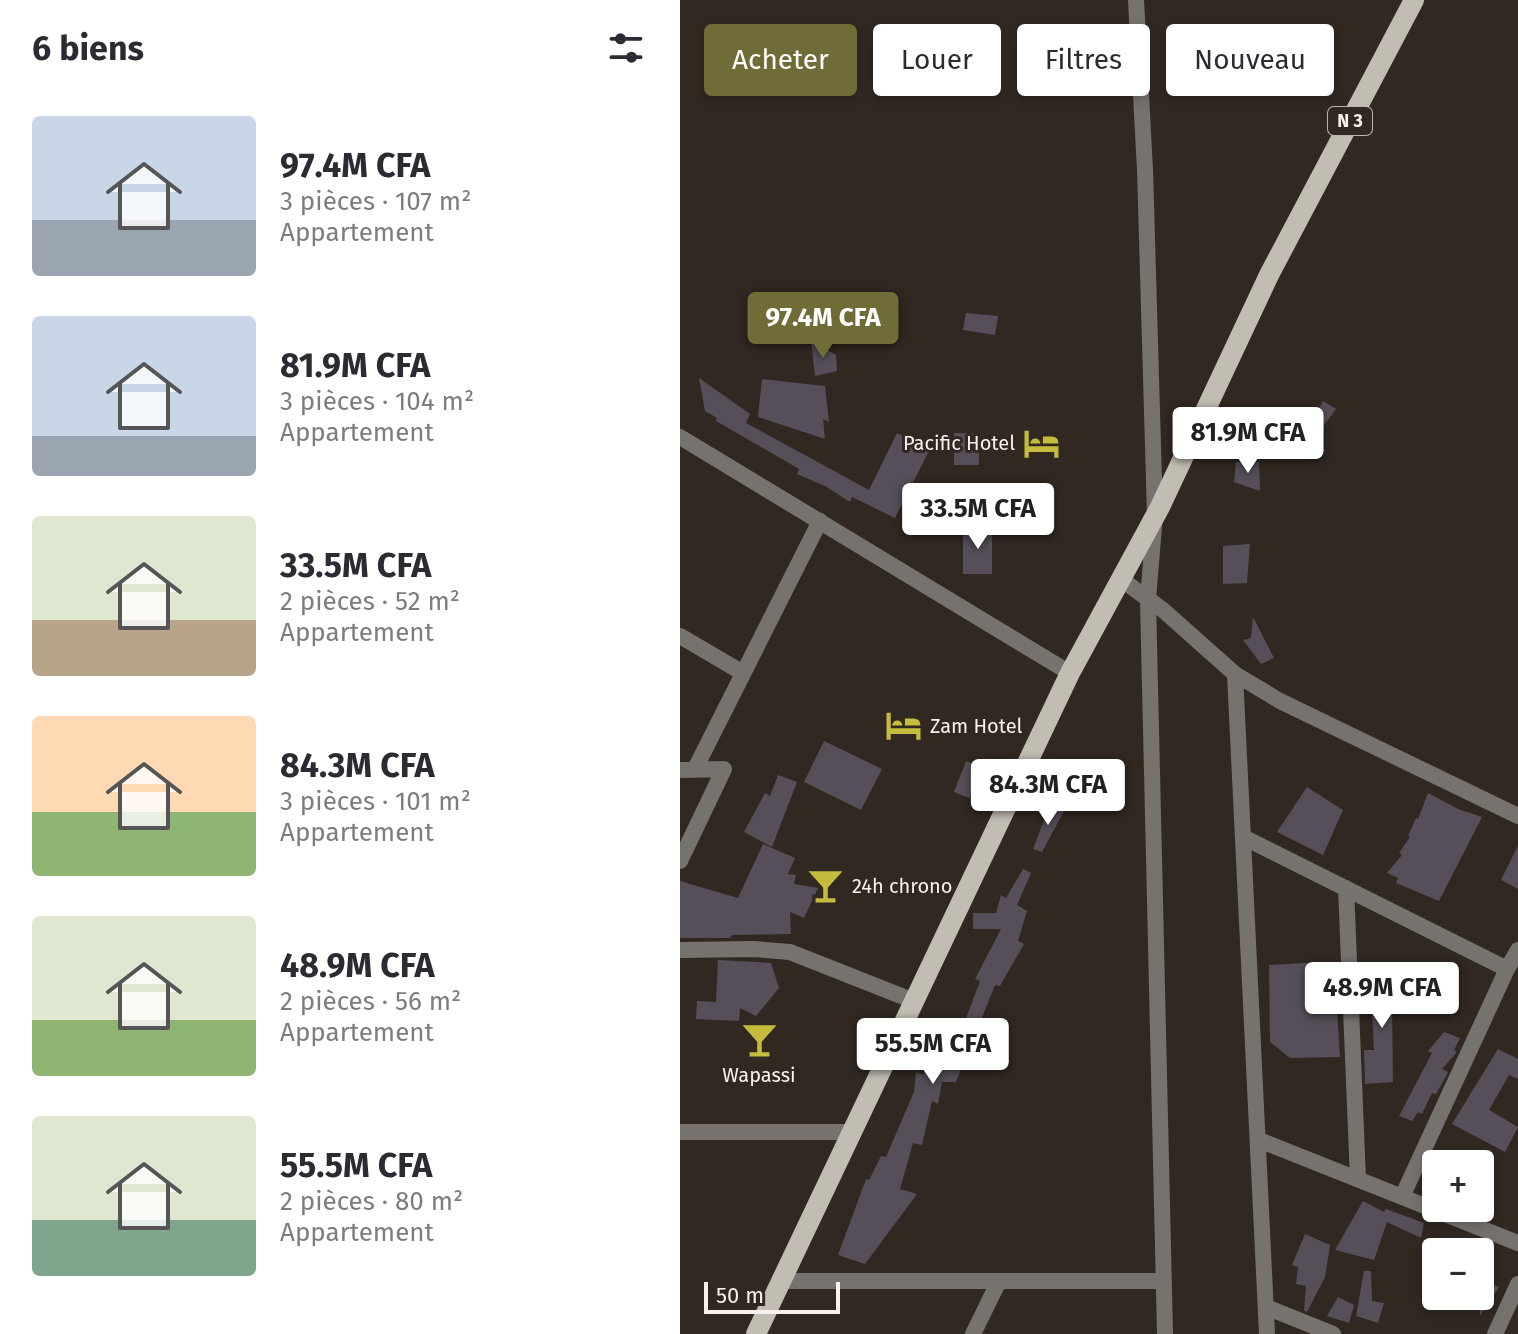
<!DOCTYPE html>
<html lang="fr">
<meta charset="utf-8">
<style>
body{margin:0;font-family:"Fira Sans",sans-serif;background:#f7f7f7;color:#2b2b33;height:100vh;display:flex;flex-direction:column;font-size:30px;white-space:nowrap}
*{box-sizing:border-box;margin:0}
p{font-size:26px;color:#7c7c81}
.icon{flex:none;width:44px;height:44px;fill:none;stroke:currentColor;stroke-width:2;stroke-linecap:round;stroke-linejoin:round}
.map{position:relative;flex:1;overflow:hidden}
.sheet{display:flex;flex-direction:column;background:#fff;width:680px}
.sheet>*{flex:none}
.banner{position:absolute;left:24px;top:24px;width:694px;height:72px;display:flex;gap:16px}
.tools{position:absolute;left:742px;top:1150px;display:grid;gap:16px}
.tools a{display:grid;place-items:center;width:72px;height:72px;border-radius:8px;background:#fff;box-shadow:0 4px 12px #0003;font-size:40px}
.scale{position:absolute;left:24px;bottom:20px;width:136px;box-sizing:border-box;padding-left:8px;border:4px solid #f8f1ed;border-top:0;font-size:22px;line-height:28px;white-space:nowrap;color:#f8f1ed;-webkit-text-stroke:6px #312822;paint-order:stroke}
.price{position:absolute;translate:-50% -68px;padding:0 18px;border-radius:8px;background:#fff;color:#222;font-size:26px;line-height:52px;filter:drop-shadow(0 2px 4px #0008)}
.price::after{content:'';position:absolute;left:50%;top:48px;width:24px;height:18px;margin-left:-12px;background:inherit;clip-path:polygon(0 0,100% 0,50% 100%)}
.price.selected{background:#706c38;color:#fff}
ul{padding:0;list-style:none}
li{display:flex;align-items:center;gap:24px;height:200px;padding:0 32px}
li span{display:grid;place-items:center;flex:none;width:224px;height:160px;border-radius:8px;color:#555}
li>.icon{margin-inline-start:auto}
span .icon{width:96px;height:96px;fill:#fffc;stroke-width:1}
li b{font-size:34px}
h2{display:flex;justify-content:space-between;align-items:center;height:96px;padding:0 32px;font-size:34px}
.tag{padding:0 28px;border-radius:8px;background:#fff;box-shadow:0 4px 12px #0003;font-size:28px;line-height:72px}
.tag.selected{background:#706c38;color:#fff}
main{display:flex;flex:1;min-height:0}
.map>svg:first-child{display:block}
.building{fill:#564f59}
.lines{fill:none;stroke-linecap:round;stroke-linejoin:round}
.minor{stroke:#76736f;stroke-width:16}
.tertiary{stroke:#76736f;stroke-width:16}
.primary{stroke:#c1bdb3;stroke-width:20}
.labels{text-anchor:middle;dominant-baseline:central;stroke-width:6;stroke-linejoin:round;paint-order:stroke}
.shield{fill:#312822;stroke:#bcb5b0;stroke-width:2}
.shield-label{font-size:18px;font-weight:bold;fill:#f8f1ed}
.poi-label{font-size:20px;fill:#f8f1ed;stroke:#312822;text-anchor:start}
</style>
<main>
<section class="sheet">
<h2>6 biens<svg class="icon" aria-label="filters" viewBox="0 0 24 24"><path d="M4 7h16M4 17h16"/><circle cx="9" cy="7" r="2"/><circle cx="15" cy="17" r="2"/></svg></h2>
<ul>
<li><span style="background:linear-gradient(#c9d6e8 65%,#9aa5b1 0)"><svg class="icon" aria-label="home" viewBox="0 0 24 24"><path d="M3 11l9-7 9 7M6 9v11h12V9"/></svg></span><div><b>97.4M CFA</b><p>3 pièces · 107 m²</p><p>Appartement</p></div></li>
<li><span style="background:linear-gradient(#c9d6e8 75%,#9aa5b1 0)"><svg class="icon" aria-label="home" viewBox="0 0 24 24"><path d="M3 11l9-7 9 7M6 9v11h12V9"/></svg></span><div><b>81.9M CFA</b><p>3 pièces · 104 m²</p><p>Appartement</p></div></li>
<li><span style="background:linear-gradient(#dfe7d0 65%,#b9a48a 0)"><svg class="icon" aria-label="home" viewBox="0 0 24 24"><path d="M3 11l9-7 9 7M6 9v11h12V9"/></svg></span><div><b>33.5M CFA</b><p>2 pièces · 52 m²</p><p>Appartement</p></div></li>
<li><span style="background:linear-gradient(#ffd9b3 60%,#8fb573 0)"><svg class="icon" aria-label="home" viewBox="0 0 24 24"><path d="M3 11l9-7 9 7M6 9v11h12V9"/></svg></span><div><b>84.3M CFA</b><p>3 pièces · 101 m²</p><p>Appartement</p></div></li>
<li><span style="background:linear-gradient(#dfe7d0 65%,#8fb573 0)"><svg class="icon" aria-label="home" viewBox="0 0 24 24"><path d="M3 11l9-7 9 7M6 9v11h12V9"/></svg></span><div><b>48.9M CFA</b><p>2 pièces · 56 m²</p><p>Appartement</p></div></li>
<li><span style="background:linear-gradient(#dfe7d0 65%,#7fa58c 0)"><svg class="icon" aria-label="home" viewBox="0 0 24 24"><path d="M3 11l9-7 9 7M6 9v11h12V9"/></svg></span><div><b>55.5M CFA</b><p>2 pièces · 80 m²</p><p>Appartement</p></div></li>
</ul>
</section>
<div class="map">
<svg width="838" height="1334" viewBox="0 0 838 1334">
<rect width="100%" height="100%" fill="#312822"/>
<!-- building -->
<path class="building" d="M286,313l32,3 -3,19 -32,-5z
M131,340l25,15 1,16 -22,5z
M19,378l51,36 -4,9 123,67 28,-57 33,16 -35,69 -43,-21 -2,5 -25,-16 -28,-12 2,-5 -83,-48 1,-3 -12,-7z
M82,379l63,7 4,36 -6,-3 2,20 -67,-22z
M643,401l13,8 -28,38 -8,-5z
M274,433h25v32h-25z
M556,462h23l1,29 -26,-9z
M283,528h29v46h-29z
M570,544l-3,39 -24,1v-38z
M573,617l21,41 -13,6 -18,-24 8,-2z
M144,741l58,28 -21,41 -57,-28z
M286,761l16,7 -13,30 -15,-6z
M98,775l19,7 -25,65 -28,-15 21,-39 5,3z
M431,779l8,20 -21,6 -4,-22z
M627,787l36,23 -20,45 -46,-23z
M748,793l30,16 24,8 -43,84 -43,-18 2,-5 -11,-5 15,-18 -3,-2 11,-16 -2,-1 8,-18 2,1z
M370,804l14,7 -22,41 -9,-3z
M83,844l32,14 -7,16 8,1 -2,9 24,4 -14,30 -14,-6 1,22 -59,1 -2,3h-50v-57l58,17z
M838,846v43l-17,-9z
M343,869l8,4 -14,32 10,6 -9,30 6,3 -24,42 -5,-1 -39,97h-14l-4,22 -6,-3 -10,44 -9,-2 -13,46 17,5 -52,70 -27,-9 28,-76 3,1 12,-24 5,1 28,-65 2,-20 7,3 23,-55 16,9 18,-48 -5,-2 26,-50h-28v-16h23l5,-18 5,3z
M38,960l53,3 8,25 -23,28 -16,-8 -1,13 -43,-2 1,-18 19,1z
M641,962l14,17 5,78 -50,1 -20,-16 -1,-77z
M708,967l16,11 -12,26 1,78 -28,2 -1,-34h10l-3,-56z
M764,1032l16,6 -6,12 3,2 -15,17 6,3 -3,6 -9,16 -4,-1 -10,21 -4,-2 -6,9 -13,-5 33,-63 -4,-2z
M818,1049l20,10v20l-9,-4 -20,35 29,17 -13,25 -53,-28z
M683,1201l21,11 2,-3 38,14 -3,15 -34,-16 -13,38 -39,-10z
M625,1234l25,11 -5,32 -18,35 -3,-2 2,-24 -10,-2 2,-17 -6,-2z
M684,1271h7l1,30 12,2 -6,20 -22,-7z
M800,1279l19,8 -19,29z
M658,1297l16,8 -5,18 -22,-7z"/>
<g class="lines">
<!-- minor -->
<path class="minor" d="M456,0l9,170 10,345 -7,84 17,735
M0,636l63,37
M555,674l45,27 238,115
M15,769l125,-248
M0,770l44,-1 -44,92
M563,837l264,132
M666,888l12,291
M0,950l74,-1 36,3 124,49
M0,1132h172
M579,1140l259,103
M722,1197l105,-228 11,-19
M101,1281h383
M586,1307l67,27
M293,1334l26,-53
M815,1334l23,-50"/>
<!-- tertiary -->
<path class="tertiary" d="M0,437l390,236
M441,579l42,31 72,64 32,660"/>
<!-- primary -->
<path class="primary" d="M76,1334l314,-661 90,-166 109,-232 145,-275"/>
</g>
<!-- icons -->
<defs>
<symbol id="hotel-bare" viewBox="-9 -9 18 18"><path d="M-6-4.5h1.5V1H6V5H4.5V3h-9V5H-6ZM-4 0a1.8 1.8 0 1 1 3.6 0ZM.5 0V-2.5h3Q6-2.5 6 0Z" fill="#c5bc3d" stroke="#312822" stroke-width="2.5" paint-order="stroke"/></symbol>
<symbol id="bar-bare" viewBox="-9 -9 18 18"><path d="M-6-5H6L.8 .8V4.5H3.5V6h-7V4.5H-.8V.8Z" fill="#c5bc3d" stroke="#312822" stroke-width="2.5" paint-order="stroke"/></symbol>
</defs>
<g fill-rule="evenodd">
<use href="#hotel-bare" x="336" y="418" width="51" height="51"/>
<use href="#hotel-bare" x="198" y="700" width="51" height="51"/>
<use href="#bar-bare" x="120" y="860" width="51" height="51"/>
<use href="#bar-bare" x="54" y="1014" width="51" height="51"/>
</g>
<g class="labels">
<!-- shield labels -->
<rect class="shield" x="648" y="107" width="44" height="28" rx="6"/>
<g class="shield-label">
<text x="670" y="121">N 3</text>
</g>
<!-- poi labels -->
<g class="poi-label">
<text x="335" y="443" text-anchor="end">Pacific Hotel</text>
<text x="250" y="726">Zam Hotel</text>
<text x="172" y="886">24h chrono</text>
<text x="79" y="1075" text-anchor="middle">Wapassi</text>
</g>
</g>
</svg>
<div class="tools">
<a>+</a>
<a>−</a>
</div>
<div class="scale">50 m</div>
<b class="price selected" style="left:143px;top:360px">97.4M CFA</b>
<b class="price" style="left:568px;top:475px">81.9M CFA</b>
<b class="price" style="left:298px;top:551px">33.5M CFA</b>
<b class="price" style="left:368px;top:827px">84.3M CFA</b>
<b class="price" style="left:702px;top:1030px">48.9M CFA</b>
<b class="price" style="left:253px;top:1086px">55.5M CFA</b>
<div class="banner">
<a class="tag selected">Acheter</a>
<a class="tag">Louer</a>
<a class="tag">Filtres</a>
<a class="tag">Nouveau</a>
</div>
</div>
</main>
